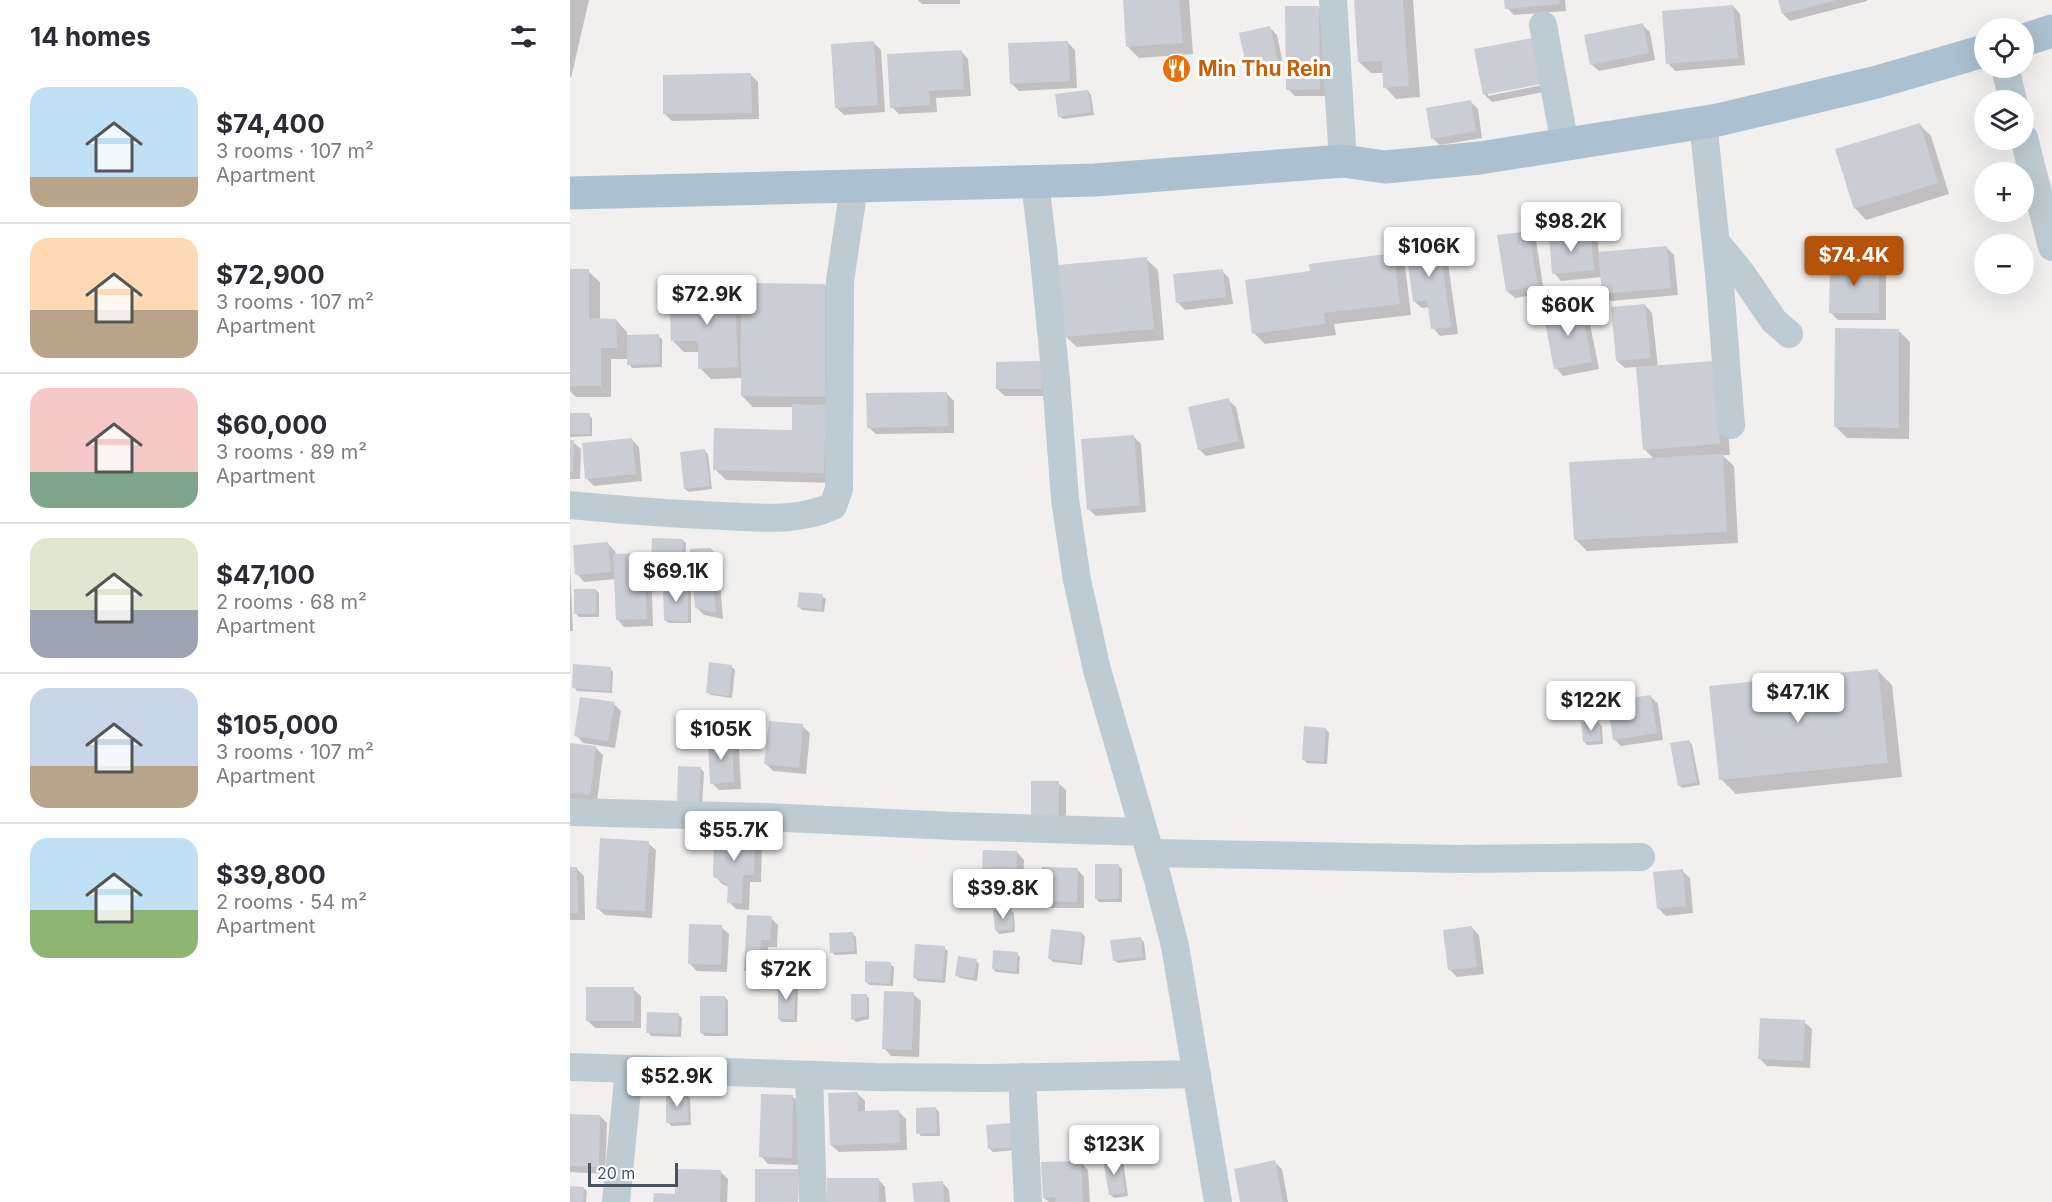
<!DOCTYPE html>
<meta charset="utf-8">
<style>
body{margin:0;font-family:Inter,sans-serif;background:#f2f2f3;color:#2b2b33;height:100vh;display:flex;flex-direction:column;font-size:22px;white-space:nowrap}
*{box-sizing:border-box;margin:0}
p{font-size:20px;color:#7c7c81}
.icon{flex:none;width:33px;height:33px;fill:none;stroke:currentColor;stroke-width:2;stroke-linecap:round;stroke-linejoin:round}
.map{position:relative;flex:1;overflow:hidden}
.drawer{display:flex;flex-direction:column;background:#fff;width:570px}
.drawer>*{flex:none}
.tools{position:absolute;left:1404px;top:18px;display:grid;gap:12px}
.tools a{display:grid;place-items:center;width:60px;height:60px;border-radius:50%;background:#fff;box-shadow:0 6px 24px #0002;font-size:30px}
.scale{position:absolute;left:18px;bottom:15px;width:90px;box-sizing:border-box;padding-left:6px;border:3px solid #45545f;border-top:0;font-size:16px;line-height:21px;white-space:nowrap;color:#45545f;-webkit-text-stroke:4px #fff;paint-order:stroke}
.price{position:absolute;translate:-50% -51px;padding:0 14px;border-radius:6px;background:#fff;color:#222;font-size:20px;line-height:39px;filter:drop-shadow(0 2px 3px #0008)}
.price::after{content:'';position:absolute;left:50%;top:36px;width:18px;height:14px;margin-left:-9px;background:inherit;clip-path:polygon(0 0,100% 0,50% 100%)}
.price.selected{background:#b45309;color:#fff}
ul{padding:0;list-style:none}
li{display:flex;align-items:center;gap:18px;height:150px;padding:0 30px}
li+li{border-top:2px solid #e1e1e2}
li span{display:grid;place-items:center;flex:none;width:168px;height:120px;border-radius:18px;color:#555}
li>.icon{margin-inline-start:auto}
span .icon{width:72px;height:72px;fill:#fffc;stroke-width:1}
li b{font-size:26px}
h2{display:flex;justify-content:space-between;align-items:center;height:72px;padding:0 30px;font-size:26px}
main{display:flex;flex:1;min-height:0}
.map>svg:first-child{display:block}
.shadow{fill:#0003}
.building{fill:#caced4}
.lines{fill:none;stroke-linecap:round;stroke-linejoin:round}
.minor{stroke:#becbd3;stroke-width:28}
.major{stroke:#abc0d1;stroke-width:33}
.labels{text-anchor:middle;dominant-baseline:central;stroke-width:6;stroke-linejoin:round;paint-order:stroke}
.food-label{font-size:21px;font-weight:bold;fill:#c56008;stroke:#fff;text-anchor:start}
</style>
<main>
<section class="drawer">
<h2>14 homes<svg class="icon" aria-label="filters" viewBox="0 0 24 24"><path d="M4 7h16M4 17h16"/><circle cx="9" cy="7" r="2"/><circle cx="15" cy="17" r="2"/></svg></h2>
<ul>
<li><span style="background:linear-gradient(#bfe0f5 75%,#b9a48a 0)"><svg class="icon" aria-label="home" viewBox="0 0 24 24"><path d="M3 11l9-7 9 7M6 9v11h12V9"/></svg></span><div><b>$74,400</b><p>3 rooms · 107 m²</p><p>Apartment</p></div></li>
<li><span style="background:linear-gradient(#ffd9b3 60%,#b9a48a 0)"><svg class="icon" aria-label="home" viewBox="0 0 24 24"><path d="M3 11l9-7 9 7M6 9v11h12V9"/></svg></span><div><b>$72,900</b><p>3 rooms · 107 m²</p><p>Apartment</p></div></li>
<li><span style="background:linear-gradient(#f6c9c9 70%,#7fa58c 0)"><svg class="icon" aria-label="home" viewBox="0 0 24 24"><path d="M3 11l9-7 9 7M6 9v11h12V9"/></svg></span><div><b>$60,000</b><p>3 rooms · 89 m²</p><p>Apartment</p></div></li>
<li><span style="background:linear-gradient(#dfe7d0 60%,#9aa5b1 0)"><svg class="icon" aria-label="home" viewBox="0 0 24 24"><path d="M3 11l9-7 9 7M6 9v11h12V9"/></svg></span><div><b>$47,100</b><p>2 rooms · 68 m²</p><p>Apartment</p></div></li>
<li><span style="background:linear-gradient(#c9d6e8 65%,#b9a48a 0)"><svg class="icon" aria-label="home" viewBox="0 0 24 24"><path d="M3 11l9-7 9 7M6 9v11h12V9"/></svg></span><div><b>$105,000</b><p>3 rooms · 107 m²</p><p>Apartment</p></div></li>
<li><span style="background:linear-gradient(#bfe0f5 60%,#8fb573 0)"><svg class="icon" aria-label="home" viewBox="0 0 24 24"><path d="M3 11l9-7 9 7M6 9v11h12V9"/></svg></span><div><b>$39,800</b><p>2 rooms · 54 m²</p><p>Apartment</p></div></li>
</ul>
</section>
<div class="map">
<svg width="1482" height="1202" viewBox="0 0 1482 1202">
<rect width="100%" height="100%" fill="#f2efef"/>
<!-- shadow -->
<path class="shadow" d="M0,0h19l-18,78 -1,-1z
M348,0h42v4h-38z
M554,0h65l4,54 -54,4 -11,-11z
M785,0h58l7,97 -24,2 -11,-12 -1,-14h-13l-12,-11z
M936,0h59l1,11 -52,4 -7,-7z
M1209,0h88v1l-77,20 -7,-7z
M1163,6l7,8 5,51 -70,6 -7,-8z
M748,7l8,8 1,81h-32l-7,-7z
M1072,25l8,7 5,28 -56,11 -8,-7z
M700,28l7,7 7,34 -28,7 -8,-8z
M497,42l8,8 2,38 -58,3 -8,-8z
M304,43l7,7 4,62 -41,3 -8,-8z
M391,51l7,8 3,37 -35,2 1,14 -38,2 -7,-7z
M180,74l8,8 1,37 -87,2 -7,-7z
M982,83l2,7 -62,12 -8,-8 4,-1v3z
M518,91l3,4 3,20 -31,4 -4,-3z
M901,102l7,7 4,29 -42,7 -8,-7z
M1350,125l11,11 18,58 -83,26 -11,-12z
M958,233l8,7 8,53 -29,5 -8,-7z
M868,234l7,8 13,92 -18,2 -7,-8 -3,-21 -8,1 -8,-7 2,-51z
M1020,234l8,8 1,12 68,-6 7,7 4,40 -67,6 -8,-7 -1,-17 -41,4 -7,-8z
M823,255l12,11 6,49 -77,9 2,11 -71,9 -11,-11z
M576,259l12,11 6,70 -87,7 -12,-11z
M1309,261l7,8v51h-48l-7,-7z
M0,271h18l12,11v38h16l11,12v4h31l4,3v28l-30,1 -3,-4v-5h-18v38h-35l-6,-6z
M652,271l7,7 4,26 -48,6 -8,-8z
M255,285l11,12 -2,186 -108,-3 -11,-11 78,-38 1,-24h-41l-11,-11v-18l-31,1 -11,-11 -1,-16h-15l-11,-11 61,-48 9,9z
M1075,305l7,8 6,54 66,7 6,81h-8l12,11 4,77 -151,8 -12,-12 79,-80 -10,-10 -7,-82 -12,1 -8,-7z
M1011,307l7,7 11,55 -36,7 -7,-8z
M1328,330l12,12 -1,97 -62,-1 -11,-11z
M470,363l9,33h-44l-8,-7z
M376,393l8,8v32l-78,1 -8,-7z
M658,400l8,7 9,41 -39,8 -7,-7z
M0,415h19l3,3v18l-22,1z
M563,436l8,8 5,68 -50,4 -8,-7z
M62,440l7,7 3,34 -48,5 -7,-7z
M0,442h3l8,7 -1,30h-10z
M135,451l3,3 4,35 -23,3 -4,-3z
M112,540l4,3 -1,28h-29l-5,-5 2,60 -29,1 -7,-8 -1,-40 -32,3 -7,-8 31,-30 7,7 1,4h28l9,9z
M141,549l7,8 5,62 -19,-4 -7,-7z
M0,564l3,67h-3z
M117,586l4,4v33h-22l-4,-3z
M26,590l3,3v24h-20l-4,-4z
M252,596l4,3 -2,13 -22,-2 -3,-3z
M162,667l3,3 -3,28 -21,-3 -4,-3z
M40,668l3,4 -1,21 -35,-2 -3,-4z
M1307,670l15,15 10,92 -166,17 -15,-15z
M1080,696l8,8 5,36 -42,6 -7,-7z
M44,704l7,7 -6,37 -32,-5 -7,-8z
M1028,723l4,3 1,18 -16,1 -3,-3z
M232,726l8,7 -4,41 -33,-3 -7,-7z
M756,729l3,4 -2,31 -20,-1 -3,-3z
M161,741l8,7 2,41 -22,1 -7,-7z
M1119,741l3,4 8,40 -18,3 -3,-3z
M0,745l25,2 8,8 -6,46 -27,-2z
M130,768l4,4 -2,35 -21,-1z
M488,783l8,7v35l-26,-1z
M185,837l7,7 -1,38h-11l-1,28 -13,-1 -7,-7v-15l-7,-3 -7,-8z
M78,843l8,7 -4,68 -47,-3 -8,-7z
M447,852l7,8 -1,38 -33,-1 -8,-8z
M549,866l3,3v33h-23l-3,-3z
M0,869h7l7,7 1,44h-15z
M507,869l7,8v31h-34l-8,-8z
M1112,871l8,7 3,35 -27,3 -8,-8z
M440,910l4,3 1,19 -16,2 -3,-4z
M201,918l7,7 -1,22h-9l-2,31 -13,-1 -8,-7z
M151,927l8,7 -2,38 -30,-1 -8,-8z
M901,927l8,8 5,39 -27,3 -7,-7z
M282,933l4,4 1,17 -22,1 -3,-3z
M512,933l3,4 -3,28 -29,-3 -3,-3z
M570,938l4,4 2,18 -28,3 -4,-3z
M374,948l4,3 -3,32 -27,-2 -4,-4z
M447,954l3,3 -1,17 -23,-2 -3,-3z
M406,961l3,3 -2,17 -17,-3 -3,-3z
M320,964l4,3 -1,19 -23,-1 -4,-3z
M224,984l4,3 -1,35h-15l-3,-3z
M63,989l8,7v32h-46l-8,-8z
M343,994l8,7 -2,56 -28,-1 -7,-8z
M296,995l3,3v21l-13,3 -3,-3z
M155,997l3,4v35h-23l-3,-3z
M109,1015l3,3 -1,19 -30,-1 -3,-4z
M1234,1022l8,7 -2,39 -43,-2 -7,-7z
M287,1093l8,8v11l33,-1 8,8 1,31 -68,2 -8,-7z
M116,1095l4,3 1,27 -20,1 -3,-4z
M222,1096l8,7 -1,62 -31,-1 -7,-8z
M366,1109l3,3 1,24h-19l-3,-3z
M0,1115l30,1 7,7 -2,51 -35,-2z
M418,1126l29,24 -24,2 -3,-3z
M550,1158l3,3 5,35 -14,2 -4,-4z
M511,1162l7,8 2,32h-41l-5,-4z
M704,1162l8,7 6,33h-46z
M150,1171l8,8 -1,23h-72l21,-6z
M308,1179l7,8 1,15h-57z
M372,1182l7,8 1,12h-35z
M0,1187l13,1 4,3 -1,11h-16z"/>
<!-- building -->
<path class="building" d="M553,0h56l4,43 -57,4z
M784,0h49l6,86 -26,2 -1,-27 -24,1z
M934,0h55l1,4 -55,5z
M1208,0h56v1l-52,13z
M1163,5l5,53 -72,6 -4,-53z
M715,6h34l1,83 -34,1z
M1073,23l6,30 -59,12 -6,-30z
M700,26l8,36 -31,7 -8,-36z
M968,37l9,46 -64,12 -9,-46z
M304,41l4,64 -43,3 -4,-64z
M498,41l2,40 -60,3 -2,-41z
M392,50l2,39 -35,2 1,14 -40,3 -3,-54z
M181,73l1,40 -89,1v-39z
M518,90l3,22 -33,5 -3,-23z
M901,100l5,31 -45,8 -5,-31z
M1350,123l18,60 -84,26 -19,-60z
M959,231l9,55 -32,5 -9,-56z
M868,233l13,94 -20,2 -4,-29 -14,2 -7,-52 8,-1 -2,-13z
M1021,233l3,37 -42,4 -3,-38z
M1097,246l4,42 -69,6 -4,-42z
M824,253l6,51 -76,9 1,11 -73,10 -7,-54 65,-9 -1,-7z
M577,257l7,72 -90,8 -7,-72z
M1260,260h49v53h-50z
M0,269h19v49l27,1 1,29h-16v38h-31z
M653,269l3,28 -50,6 -3,-29z
M171,283l84,1v113l-84,-1z
M165,291l3,76 -40,2v-28h-27l-2,-47z
M1075,304l6,54 -35,3 -5,-54z
M1011,305l11,57 -38,7 -11,-57z
M1265,328l64,1v99l-65,-1z
M89,334l1,30 -33,1v-30z
M471,361l1,28h-46v-27z
M1143,361l7,83 -77,6 -7,-83z
M377,392l1,34 -81,2 -1,-35z
M659,398l10,43 -41,9 -10,-43z
M222,404l34,1 -2,68 -111,-3 1,-42 78,2z
M0,413h20v21h-20z
M564,435l6,70 -53,5 -6,-71z
M62,438l4,36 -51,5 -3,-36z
M0,440h4l-1,32h-3z
M135,449l5,37 -26,3 -4,-37z
M1153,454l4,78 -153,8 -5,-78z
M82,538l31,1 -1,29h-31z
M38,542l3,30 -36,3 -2,-30z
M141,548l5,65 -21,-5 -5,-59z
M74,553l3,66 -31,1 -3,-66z
M93,585h25v36l-24,-1z
M4,589h22v25h-22z
M229,592l24,2 -2,16 -24,-3z
M139,662l23,3 -3,31 -23,-3z
M3,664l38,3 -1,24 -38,-3z
M1308,669l10,94 -169,17 -10,-94z
M1081,695l6,38 -44,7 -6,-39z
M10,697l35,5 -7,39 -34,-5z
M199,721l34,3 -4,44 -35,-4z
M1011,722h18l2,19 -18,1z
M734,726l22,2 -2,34 -22,-2z
M162,739l2,43 -24,2 -2,-44z
M1119,740l8,42 -19,4 -8,-43z
M0,743l26,3 -6,49 -20,-2z
M108,766l23,1 -2,38 -22,-1z
M461,781h28v37h-28z
M144,834l41,1 -1,40h-11l-1,28h-15l1,-19 -15,-7z
M30,838l49,3 -4,70 -49,-2z
M413,850l34,1 -1,40 -35,-1z
M525,864h24v35h-24z
M0,867h7l1,46h-8z
M472,867l36,1 -1,34 -36,-1z
M1113,869l3,37 -29,3 -4,-37z
M441,908l2,21 -18,2 -2,-21z
M177,915l25,1 -2,24h-9l-2,31h-15z
M119,924l33,1 -1,40 -33,-1z
M902,926l5,41 -29,3 -5,-40z
M481,929l31,3 -2,31 -32,-4z
M283,932l2,19 -25,2 -1,-20z
M571,937l2,20 -30,4 -3,-21z
M345,944l30,2 -3,34 -29,-2z
M423,950l25,2 -2,20 -24,-3z
M388,956l19,3 -3,19 -19,-2z
M295,961l26,1 -1,22 -25,-2z
M208,982l17,1 -1,36h-16z
M16,987h48v34h-48z
M314,991l30,1 -2,58 -30,-1z
M281,994h16v21l-16,5z
M130,996h25v37h-25z
M77,1012l32,1 -1,21 -32,-1z
M1190,1018l45,2 -2,41 -45,-2z
M288,1092v19l41,-1 1,33 -70,2 -2,-52z
M117,1093l1,29 -22,1v-29z
M191,1094l32,1 -1,63 -33,-1z
M366,1107l1,26 -21,1v-26z
M0,1114l30,1 -1,52 -29,-1z
M442,1123l2,24 -26,2 -2,-24z
M550,1157l5,36 -16,2 -6,-36z
M705,1160l8,42h-43l-6,-33z
M511,1161l2,41h-27l-1,-5 -12,1 -2,-36z
M106,1169l45,1 -1,32h-67l1,-9 21,1z
M185,1169h44l-1,33h-43z
M257,1178h52v24h-52z
M373,1181l1,21h-30l-2,-19z
M0,1186l14,1 -1,15h-13z"/>
<g class="lines">
<!-- minor -->
<path class="minor" d="M763,0l10,161
M973,25l22,120
M1435,68l8,32
M1133,122l16,151 12,152
M1454,138l28,109
M465,182l8,67 13,131 9,119 12,81 20,90 61,210 17,66 43,256
M1146,242l26,32 32,47 15,13
M0,505c51,5 102,9 153,11 37,2 75,6 110,-10l6,-17 1,-208 14,-94
M0,812l195,5 188,9 190,6
M580,853l309,6 182,-2
M0,1067l305,10 111,1 211,-4
M239,1075l4,127
M452,1077l6,125
M46,1202l13,-132"/>
<!-- major -->
<path class="major" d="M1454,40l28,-9
M0,193l525,-13 248,-19 42,6 95,-9 238,-38 159,-38 107,-31"/>
</g>
<!-- icons -->
<defs>
<symbol id="restaurant-disc" viewBox="-11 -11 22 22"><circle r="9.5" fill="#e8710a" stroke="#fff"/><path d="M-5-6h1v4h1v-4h1v4h1v-4h1v5L-1.5 .5V6h-2V.5L-5-1ZM5-6V6H3V1.5H1.5Q1.5-4 5-6Z" fill="#fff"/></symbol>
</defs>
<g fill-rule="evenodd">
<use href="#restaurant-disc" x="590" y="52" width="33" height="33"/>
</g>
<g class="labels">
<!-- food labels -->
<g class="food-label">
<text x="628" y="68">Min Thu Rein</text>
</g>
</g>
</svg>
<div class="tools">
<a><svg class="icon" aria-label="locate" viewBox="0 0 24 24"><circle cx="12" cy="12" r="6"/><path d="M12 2v4M12 18v4M2 12h4M18 12h4"/></svg></a>
<a><svg class="icon" aria-label="layers" viewBox="0 0 24 24"><path d="M12 4l9 5-9 5-9-5zM3 14l9 5 9-5"/></svg></a>
<a>+</a>
<a>−</a>
</div>
<div class="scale">20 m</div>
<b class="price" style="left:1001px;top:253px">$98.2K</b>
<b class="price" style="left:859px;top:278px">$106K</b>
<b class="price selected" style="left:1284px;top:287px">$74.4K</b>
<b class="price" style="left:137px;top:326px">$72.9K</b>
<b class="price" style="left:998px;top:337px">$60K</b>
<b class="price" style="left:106px;top:603px">$69.1K</b>
<b class="price" style="left:1228px;top:724px">$47.1K</b>
<b class="price" style="left:1021px;top:732px">$122K</b>
<b class="price" style="left:151px;top:761px">$105K</b>
<b class="price" style="left:164px;top:862px">$55.7K</b>
<b class="price" style="left:433px;top:920px">$39.8K</b>
<b class="price" style="left:216px;top:1001px">$72K</b>
<b class="price" style="left:107px;top:1108px">$52.9K</b>
<b class="price" style="left:544px;top:1176px">$123K</b>
</div>
</main>
